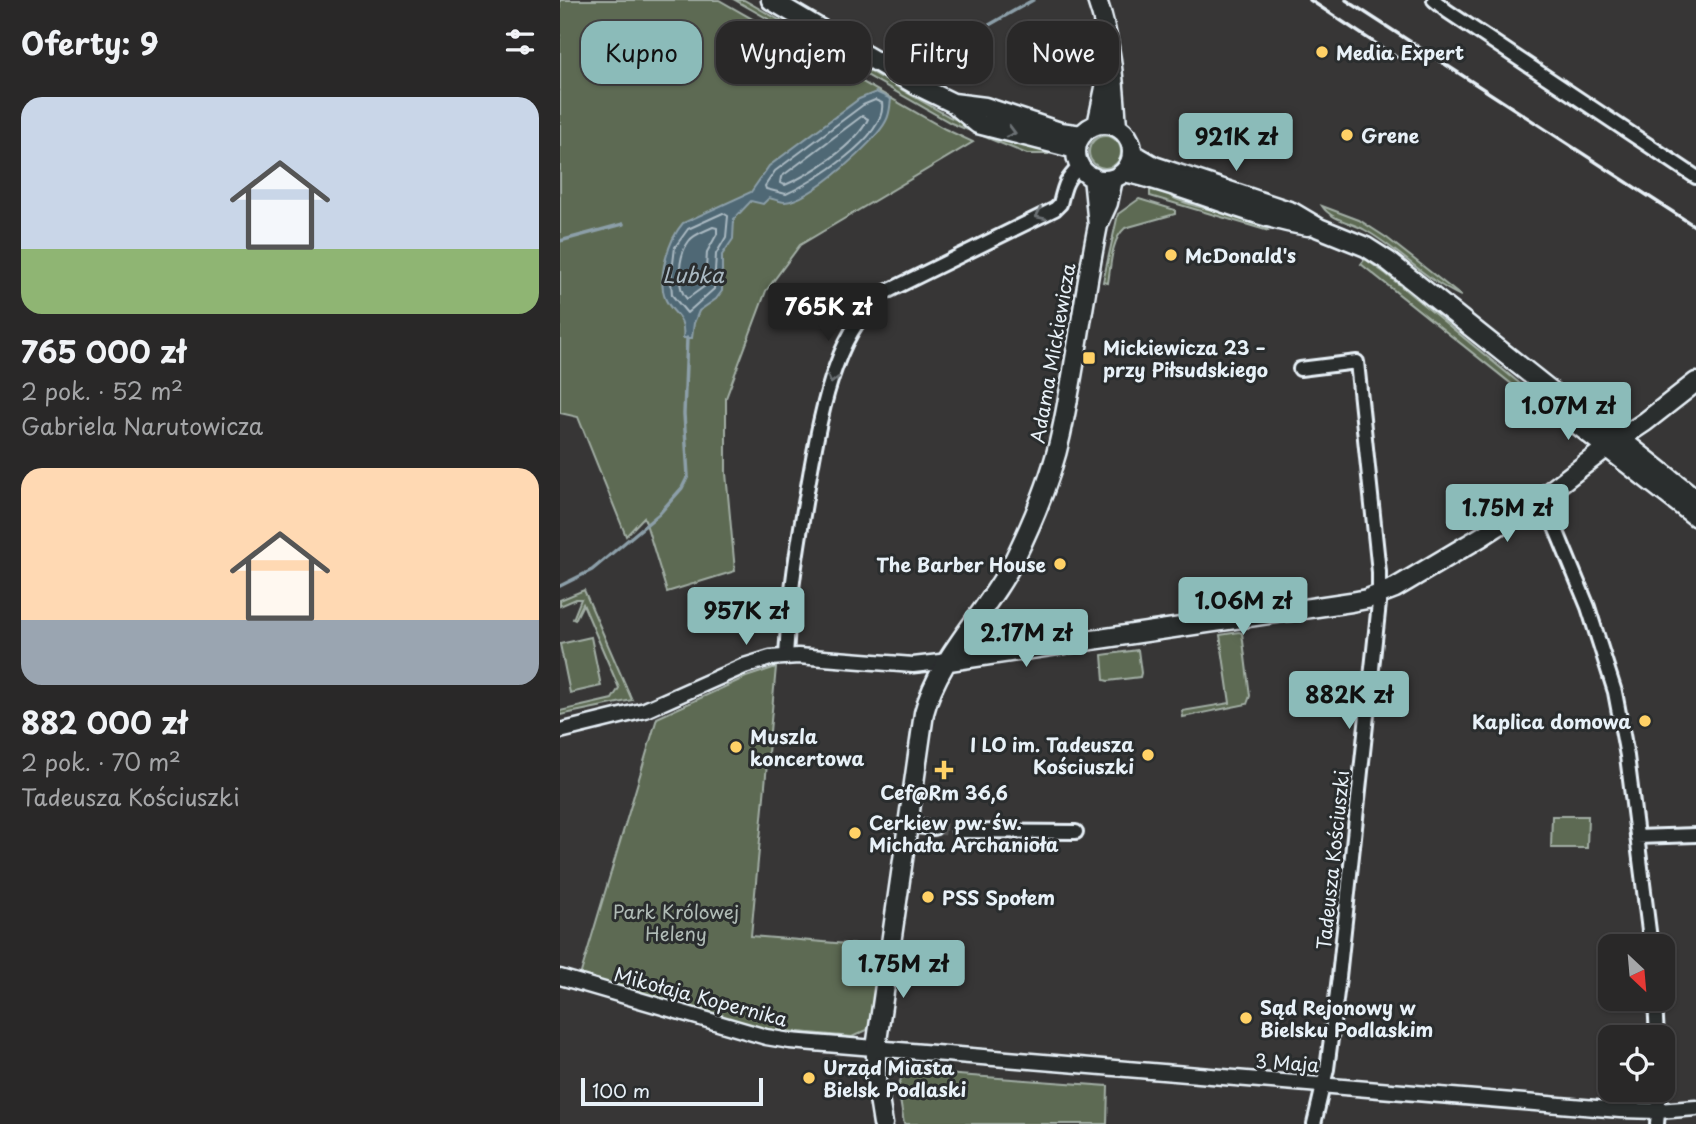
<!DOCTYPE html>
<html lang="pl">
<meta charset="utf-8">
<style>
body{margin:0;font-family:"Playpen Sans",sans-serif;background:#313030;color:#f1f3f6;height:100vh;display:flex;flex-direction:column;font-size:26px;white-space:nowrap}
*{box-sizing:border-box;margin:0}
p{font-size:23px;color:#a5a6a8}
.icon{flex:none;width:38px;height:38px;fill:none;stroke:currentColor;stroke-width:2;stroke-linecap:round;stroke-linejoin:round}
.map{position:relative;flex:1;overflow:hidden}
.drawer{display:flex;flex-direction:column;background:#292828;width:560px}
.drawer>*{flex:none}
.top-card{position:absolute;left:21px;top:21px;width:665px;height:63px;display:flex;gap:14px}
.needle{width:46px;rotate:154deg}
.buttons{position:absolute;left:1038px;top:934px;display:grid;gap:14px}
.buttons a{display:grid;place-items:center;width:77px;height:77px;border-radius:14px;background:#292828;box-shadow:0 2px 5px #0004,0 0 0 2px #454445;font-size:35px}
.scale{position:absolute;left:21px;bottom:18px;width:182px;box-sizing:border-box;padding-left:7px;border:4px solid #e8f1f8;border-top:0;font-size:19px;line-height:24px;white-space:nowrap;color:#e8f1f8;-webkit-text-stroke:5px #2a2d2e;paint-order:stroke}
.price{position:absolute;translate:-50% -60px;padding:0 16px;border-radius:7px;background:#8bbbb9;color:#111;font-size:23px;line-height:46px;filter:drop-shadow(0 2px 4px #0008)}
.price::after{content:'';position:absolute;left:50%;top:42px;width:21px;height:16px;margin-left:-10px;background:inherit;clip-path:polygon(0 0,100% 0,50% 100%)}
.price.current{background:#222;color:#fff}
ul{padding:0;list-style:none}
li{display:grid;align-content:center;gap:14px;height:371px;padding:0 21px}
li span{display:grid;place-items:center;height:217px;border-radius:21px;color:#555}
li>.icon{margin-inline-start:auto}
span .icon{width:126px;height:126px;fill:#fffc;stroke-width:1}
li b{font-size:30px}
h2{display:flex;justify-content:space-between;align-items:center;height:84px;padding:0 21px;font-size:30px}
.tag{padding:0 24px;border-radius:21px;background:#292828;box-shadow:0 2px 5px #0004,0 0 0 2px #454445;font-size:24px;line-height:63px}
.tag.current{background:#8bbbb9;color:#111}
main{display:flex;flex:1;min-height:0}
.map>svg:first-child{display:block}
.green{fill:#5d6a52;stroke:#a2aea5;stroke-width:2}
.water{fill:#4f6874;stroke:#8c9fa9;stroke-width:2}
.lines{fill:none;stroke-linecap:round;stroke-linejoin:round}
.shore{stroke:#abbac3;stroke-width:2}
.stream{stroke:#8c9fa9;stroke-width:3.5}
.minor-tunnel{stroke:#525253;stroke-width:12;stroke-dasharray:12 6;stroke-linecap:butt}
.minor-casing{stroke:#e8f1f8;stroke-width:18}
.tertiary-casing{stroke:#e8f1f8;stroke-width:19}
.secondary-casing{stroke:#e8f1f8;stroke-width:23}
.minor{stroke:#2a2d2e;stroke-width:12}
.tertiary{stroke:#2a2d2e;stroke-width:14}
.secondary{stroke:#2a2d2e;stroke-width:18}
.rail{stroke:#e8f1f8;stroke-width:3.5}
.oneway{stroke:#6c7275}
.poi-dot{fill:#ffd166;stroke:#2a2d2e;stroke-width:2.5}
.labels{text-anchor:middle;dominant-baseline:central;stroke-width:6;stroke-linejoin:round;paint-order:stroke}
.poi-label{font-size:19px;font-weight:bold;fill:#e8f1f8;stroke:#2a2d2e;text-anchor:start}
.street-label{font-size:19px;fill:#e8f1f8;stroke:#2a2d2e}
.park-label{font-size:19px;fill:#b0bbb6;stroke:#2a2d2e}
.water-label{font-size:21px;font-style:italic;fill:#abbac3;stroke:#2a2d2e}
</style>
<main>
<section class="drawer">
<h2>Oferty: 9<svg class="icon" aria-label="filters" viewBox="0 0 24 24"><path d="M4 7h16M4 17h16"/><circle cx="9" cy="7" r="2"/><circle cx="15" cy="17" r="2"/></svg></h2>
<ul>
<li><span style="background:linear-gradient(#c9d6e8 70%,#8fb573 0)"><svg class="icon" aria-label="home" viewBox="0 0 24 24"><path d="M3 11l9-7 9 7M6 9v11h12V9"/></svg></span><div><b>765 000 zł</b><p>2 pok. · 52 m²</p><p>Gabriela Narutowicza</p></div></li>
<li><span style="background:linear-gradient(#ffd9b3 70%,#9aa5b1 0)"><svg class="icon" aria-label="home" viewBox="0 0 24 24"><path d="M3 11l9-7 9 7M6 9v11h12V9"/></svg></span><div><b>882 000 zł</b><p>2 pok. · 70 m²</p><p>Tadeusza Kościuszki</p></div></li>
</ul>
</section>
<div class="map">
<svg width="1136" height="1124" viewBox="0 0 1136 1124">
<rect width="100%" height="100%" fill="#373636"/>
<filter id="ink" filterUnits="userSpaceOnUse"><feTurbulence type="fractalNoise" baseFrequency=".0143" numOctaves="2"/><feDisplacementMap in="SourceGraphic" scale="14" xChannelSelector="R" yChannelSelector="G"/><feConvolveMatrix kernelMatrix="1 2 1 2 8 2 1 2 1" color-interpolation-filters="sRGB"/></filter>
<g filter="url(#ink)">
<!-- green -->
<path class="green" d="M0,0h159l226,129 28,13 -173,103 -34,46 -40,107v75l9,98 -68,21 -23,-75 -18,19 -48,-119 -18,-4z
M175,0h9l206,117 30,12 66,18 2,7h-21l-76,-31z
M529 152a16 16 0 1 1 32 0a16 16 0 1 1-32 0Z
M596,186c9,3 11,9 18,12 28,14 70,14 95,33l-119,-35v-5z
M579,199l36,11v4l-50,14c-14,12 -14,37 -17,55l-5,-1 15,-68z
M762,206l37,14 28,18 74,58c-36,-16 -62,-47 -96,-66 -14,-8 -34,-10 -43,-24z
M805,259l21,15 187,153 -5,2 -207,-165z
M24,590l48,110 -72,15v-4l52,-12 7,-11 -36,-84 -8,16 -2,-1 8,-20h-5l-16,7v-6z
M679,632l3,1 8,63 -3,8 -64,13 -1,-6 48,-8 -10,-68z
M31,637l10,49 -31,7 -10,-49z
M578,650l3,23 -1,4 -32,4 -4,-1 -2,-25z
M216,667l-25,269 132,11 -12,75 -4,8 -15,7 -85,-8 -187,-53 77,-258 89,-41z
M992,816h36l-1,32h-36z
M344,1071l204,15 -1,38h-203l-6,-37z"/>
<!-- water -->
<path class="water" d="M316,92l15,7c-1,8 -1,15 -5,22 -11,22 -75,79 -101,81 -4,0 -11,-3 -16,-4l-6,6 -12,-3 -17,18 -1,20 -11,16v36l-6,8 -17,12 -5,12 -2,15h-9c3,-23 -11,-23 -18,-40 -8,-21 4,-59 18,-75l68,-31 18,-26 90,-67z"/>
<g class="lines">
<!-- shore -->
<path class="shore" d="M315,100l7,3c5,34 -69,79 -96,91l-20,-5 -1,-3 10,-15 88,-66z
M302,116l6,3c-12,26 -57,55 -83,66l-5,-2 1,-6z
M163,213l5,3 -2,21 -10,17 -2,35 -27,24 -15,-18 -1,-15 4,-33 13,-18z
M153,227l4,1v6l-10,18 -2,34 -18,13c-12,-12 -8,-45 2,-58 5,-7 16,-10 24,-14z"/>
<!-- stream -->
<path class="stream" d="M373,57l100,-57
M0,241l63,-17
M0,586l32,-16 67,-56 23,-26 6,-12 -4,-62 3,-76"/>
<!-- minor-tunnel -->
<path class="minor-tunnel" d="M374,828l25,3"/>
<defs>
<path id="minor" d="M874,0l13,11 249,166
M740,369l57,-7 22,210v31l-40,374 -12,92 -13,55
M980,499l10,16 38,92 27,85 12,64 24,191
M226,656c3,-58 12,-113 22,-170 7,-40 14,-82 28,-120 10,-28 26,-56 50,-74l169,-83 5,-5c5,-20 5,-23 20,-38
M348,825l26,3
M399,831l117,1
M1077,837l59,-2
M1095,999l2,39
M1097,1124l3,-34"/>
<path id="tertiary" d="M0,731l85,-21 99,-44 26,-8 28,-2 115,9 36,-4
M0,977l206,60 24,4 830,69 38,1 38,-3"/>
<path id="secondary" d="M211,0l147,86 35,17 25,21 98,25
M537,0c15,43 17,83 20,127
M393,103l32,4 75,25 22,3
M516 152a28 28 0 1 1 56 0a28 28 0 1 1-56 0Z
M537,125l11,-51
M572,153l22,13 138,46 27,16 47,19 22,14 181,144 20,9 107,85
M564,172c63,13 121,44 184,54
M533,177l5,48
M1009,405l10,21 117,91
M389,661l402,-59 16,-3 28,-11 86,-51 59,-38 66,-51 39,-26 51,-40
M323,1124l-7,-44v-32l48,-335c15,-58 65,-102 91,-155 19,-39 37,-82 46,-124 15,-69 23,-140 37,-209l10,-22 5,-24"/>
</defs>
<!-- minor casing -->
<use href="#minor" class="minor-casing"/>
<!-- tertiary casing -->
<use href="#tertiary" class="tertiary-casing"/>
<!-- secondary casing -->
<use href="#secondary" class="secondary-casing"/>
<!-- minor -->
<use href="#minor" class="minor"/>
<!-- tertiary -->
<use href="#tertiary" class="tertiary"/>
<!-- secondary -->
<use href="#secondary" class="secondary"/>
<!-- rail -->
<path class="rail" d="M750,0l86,57
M786,0l350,227"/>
</g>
<!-- one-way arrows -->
<defs><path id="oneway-chevron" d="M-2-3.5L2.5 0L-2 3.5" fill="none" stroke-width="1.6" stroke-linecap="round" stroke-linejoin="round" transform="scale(1.75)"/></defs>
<g class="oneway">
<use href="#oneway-chevron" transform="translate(451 132) rotate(15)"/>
<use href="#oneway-chevron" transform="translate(480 215) rotate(154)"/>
<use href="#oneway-chevron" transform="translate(272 379) rotate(105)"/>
</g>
</g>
<!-- markers -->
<g class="poi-dot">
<circle cx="762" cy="52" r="7"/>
<circle cx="787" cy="135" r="7"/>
<circle cx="611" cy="255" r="7"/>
<rect x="522" y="351" width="14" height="14" rx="3.5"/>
<circle cx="500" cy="564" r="7"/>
<circle cx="1085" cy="721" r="7"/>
<circle cx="176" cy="747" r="7"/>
<circle cx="588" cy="755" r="7"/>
<path d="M380.5 759.5h7v7h7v7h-7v7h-7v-7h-7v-7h7z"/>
<circle cx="295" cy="833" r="7"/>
<circle cx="368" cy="897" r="7"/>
<circle cx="686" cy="1018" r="7"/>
<circle cx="249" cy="1078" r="7"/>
</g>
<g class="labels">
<!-- poi labels -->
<g class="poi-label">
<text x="776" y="52">Media Expert</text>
<text x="801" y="135">Grene</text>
<text x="625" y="255">McDonald's</text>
<text x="543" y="347">Mickiewicza 23 –<tspan x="543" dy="22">przy Piłsudskiego</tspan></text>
<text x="486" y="564" text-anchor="end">The Barber House</text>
<text x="1071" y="721" text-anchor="end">Kaplica domowa</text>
<text x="190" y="736">Muszla<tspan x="190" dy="22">koncertowa</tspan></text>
<text x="574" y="744" text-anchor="end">I LO im. Tadeusza<tspan x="574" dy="22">Kościuszki</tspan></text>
<text x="384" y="792" text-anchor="middle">Cef@Rm 36,6</text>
<text x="309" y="822">Cerkiew pw. św.<tspan x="309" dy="22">Michała Archanioła</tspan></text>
<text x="382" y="897">PSS Społem</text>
<text x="700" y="1007">Sąd Rejonowy w<tspan x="700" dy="22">Bielsku Podlaskim</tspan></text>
<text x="263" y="1067">Urząd Miasta<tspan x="263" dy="22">Bielsk Podlaski</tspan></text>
</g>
<!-- street labels -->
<g class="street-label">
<text transform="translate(492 353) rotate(-80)">Adama Mickiewicza</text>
<text transform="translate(772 860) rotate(-84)">Tadeusza Kościuszki</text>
<text transform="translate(141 996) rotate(15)">Mikołaja Kopernika</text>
<text transform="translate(727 1062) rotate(4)">3 Maja</text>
</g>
<!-- park labels -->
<g class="park-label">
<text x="116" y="911">Park Królowej<tspan x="116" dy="22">Heleny</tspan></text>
</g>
<!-- water labels -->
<g class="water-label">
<text x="133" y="274">Lubka</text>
</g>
</g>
</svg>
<div class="buttons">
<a><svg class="needle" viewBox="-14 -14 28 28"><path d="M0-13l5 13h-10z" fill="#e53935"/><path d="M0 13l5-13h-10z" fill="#a5a6a8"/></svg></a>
<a><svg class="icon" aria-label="locate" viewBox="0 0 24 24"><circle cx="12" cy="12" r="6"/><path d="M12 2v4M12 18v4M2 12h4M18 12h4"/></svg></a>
</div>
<div class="scale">100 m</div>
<b class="price" style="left:676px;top:173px">921K zł</b>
<b class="price current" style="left:268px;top:343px">765K zł</b>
<b class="price" style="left:1008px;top:442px">1.07M zł</b>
<b class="price" style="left:947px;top:544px">1.75M zł</b>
<b class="price" style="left:683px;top:637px">1.06M zł</b>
<b class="price" style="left:186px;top:647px">957K zł</b>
<b class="price" style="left:466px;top:669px">2.17M zł</b>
<b class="price" style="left:789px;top:731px">882K zł</b>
<b class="price" style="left:343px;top:1000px">1.75M zł</b>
<div class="top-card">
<a class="tag current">Kupno</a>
<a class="tag">Wynajem</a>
<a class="tag">Filtry</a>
<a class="tag">Nowe</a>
</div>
</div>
</main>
